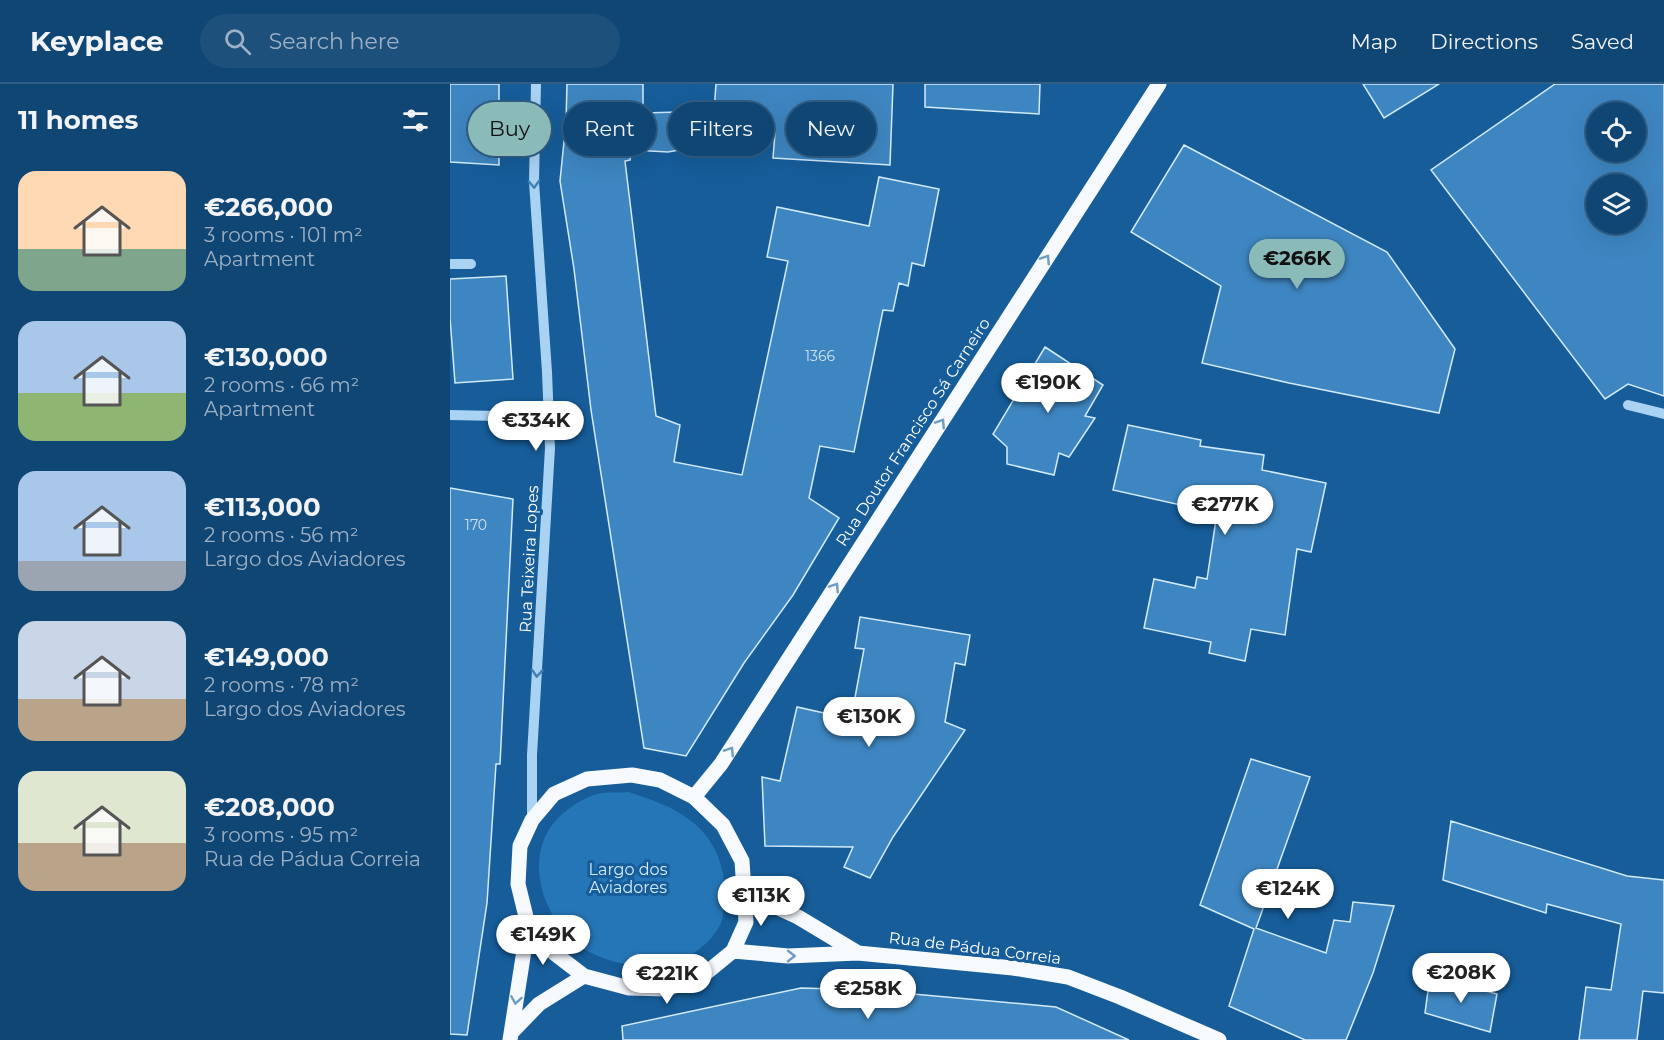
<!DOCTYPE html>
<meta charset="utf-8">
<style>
body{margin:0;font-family:Montserrat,sans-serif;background:#1e507c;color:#f1f3f6;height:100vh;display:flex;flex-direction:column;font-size:22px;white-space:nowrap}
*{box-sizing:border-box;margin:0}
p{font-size:20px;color:#9cb1c5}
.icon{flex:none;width:33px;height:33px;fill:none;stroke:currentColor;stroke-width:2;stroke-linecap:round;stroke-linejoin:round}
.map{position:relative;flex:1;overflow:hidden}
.panel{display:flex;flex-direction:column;background:#104674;width:450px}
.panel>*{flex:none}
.top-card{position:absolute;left:18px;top:18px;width:570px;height:54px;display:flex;gap:12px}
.tools{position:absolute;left:1136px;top:18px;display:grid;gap:12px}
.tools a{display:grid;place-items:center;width:60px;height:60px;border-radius:50%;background:#104674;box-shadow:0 6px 24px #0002,0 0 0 2px #305e86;font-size:30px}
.price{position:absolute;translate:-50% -51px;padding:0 14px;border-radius:21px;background:#fff;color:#222;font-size:20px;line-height:39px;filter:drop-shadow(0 2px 3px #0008)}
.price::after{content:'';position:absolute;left:50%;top:36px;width:18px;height:14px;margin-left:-9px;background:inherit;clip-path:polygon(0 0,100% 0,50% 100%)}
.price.selected{background:#8bbbb9;color:#111}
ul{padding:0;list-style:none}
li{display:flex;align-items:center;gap:18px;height:150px;padding:0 18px}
li span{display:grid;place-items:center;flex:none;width:168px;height:120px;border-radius:18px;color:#555}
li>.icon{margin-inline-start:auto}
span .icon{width:72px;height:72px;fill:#fffc;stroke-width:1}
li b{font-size:26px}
h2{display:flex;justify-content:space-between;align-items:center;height:72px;padding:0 18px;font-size:26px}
.tag{padding:0 21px;border-radius:27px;background:#104674;box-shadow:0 6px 24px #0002,0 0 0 2px #305e86;font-size:21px;line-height:54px}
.tag.selected{background:#8bbbb9;color:#111}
header{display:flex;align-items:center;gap:36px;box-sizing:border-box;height:84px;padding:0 30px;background:#104674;border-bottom:2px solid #305e86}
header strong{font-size:28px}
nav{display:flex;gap:33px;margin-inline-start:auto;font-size:21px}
.search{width:420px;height:54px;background:#1e507c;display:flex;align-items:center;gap:15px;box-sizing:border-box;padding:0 21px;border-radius:33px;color:#9cb1c5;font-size:22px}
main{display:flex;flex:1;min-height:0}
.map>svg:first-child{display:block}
.green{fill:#2576b7}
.building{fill:#3e86c1;stroke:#d2eafd;stroke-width:1.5;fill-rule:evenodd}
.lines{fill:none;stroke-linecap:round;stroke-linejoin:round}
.minor{stroke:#aad2f2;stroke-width:10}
.major{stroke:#f6faff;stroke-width:15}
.oneway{stroke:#4280b4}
.oneway2{stroke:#709cc2}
.labels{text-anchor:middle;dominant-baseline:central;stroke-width:6;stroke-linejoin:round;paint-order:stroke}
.number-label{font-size:14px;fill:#cfe1f0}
.street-label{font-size:16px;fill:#fff;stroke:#165d9a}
.park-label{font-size:16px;fill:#d2eafd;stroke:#165d9a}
</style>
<header>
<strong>Keyplace</strong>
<div class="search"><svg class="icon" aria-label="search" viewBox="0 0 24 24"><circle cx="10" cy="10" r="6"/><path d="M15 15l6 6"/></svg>Search here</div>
<nav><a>Map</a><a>Directions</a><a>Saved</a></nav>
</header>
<main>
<section class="panel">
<h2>11 homes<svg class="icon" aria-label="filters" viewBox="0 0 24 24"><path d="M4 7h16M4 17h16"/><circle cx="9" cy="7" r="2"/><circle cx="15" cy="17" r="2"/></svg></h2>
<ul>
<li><span style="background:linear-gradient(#ffd9b3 65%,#7fa58c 0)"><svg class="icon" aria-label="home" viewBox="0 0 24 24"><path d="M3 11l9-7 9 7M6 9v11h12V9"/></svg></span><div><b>€266,000</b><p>3 rooms · 101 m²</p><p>Apartment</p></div></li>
<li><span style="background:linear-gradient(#a9c7e8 60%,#8fb573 0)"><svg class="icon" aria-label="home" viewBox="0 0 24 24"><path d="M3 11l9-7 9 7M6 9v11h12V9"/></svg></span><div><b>€130,000</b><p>2 rooms · 66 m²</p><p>Apartment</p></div></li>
<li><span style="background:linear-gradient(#a9c7e8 75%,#9aa5b1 0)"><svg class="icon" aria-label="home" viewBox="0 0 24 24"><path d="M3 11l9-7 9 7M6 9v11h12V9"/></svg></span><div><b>€113,000</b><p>2 rooms · 56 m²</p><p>Largo dos Aviadores</p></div></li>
<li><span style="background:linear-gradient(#c9d6e8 65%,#b9a48a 0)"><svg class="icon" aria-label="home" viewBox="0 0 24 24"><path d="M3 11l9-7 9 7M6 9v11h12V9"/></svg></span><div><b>€149,000</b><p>2 rooms · 78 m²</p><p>Largo dos Aviadores</p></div></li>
<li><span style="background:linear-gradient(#dfe7d0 60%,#b9a48a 0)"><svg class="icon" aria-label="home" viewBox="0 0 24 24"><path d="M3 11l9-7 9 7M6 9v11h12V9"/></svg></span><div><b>€208,000</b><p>3 rooms · 95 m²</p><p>Rua de Pádua Correia</p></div></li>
</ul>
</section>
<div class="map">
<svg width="1214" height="956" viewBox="0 0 1214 956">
<rect width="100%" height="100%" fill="#165d9a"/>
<!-- green -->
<path class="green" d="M179,708c23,8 43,14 62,29 26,19 37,53 33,84 -1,6 -1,13 -3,18 -6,13 -16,22 -27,30 -15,10 -35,13 -52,13 -17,-1 -37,-6 -53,-14 -48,-27 -72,-104 -23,-141 10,-8 23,-16 36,-18 9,-1 19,0 27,-1z"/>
<!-- building -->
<path class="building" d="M0,0h49v81l-49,-3z
M117,0h76v29l71,-2 2,-27h177l-3,81 -117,-7 2,-25 -107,19 -36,-2 -2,10 -5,1 31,255 24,9 -6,37 68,13 46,-214 -21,-4 10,-50 92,19 10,-49 60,12 -15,77 -12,-3 -4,23 -9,-3 -6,28 -10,-1 -29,142 -34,-6 -11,52 30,20 -46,77 -49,68 -58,93 -42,-8 -53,-338 -17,-141 -14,-88 6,-59z
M475,0h115l-1,30 -114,-7z
M913,0h76l-55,34z
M1105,0h109v312l-36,-12 -23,15 -174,-229zM1146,28h39v40h-39zM1146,100h39v40h-39z
M734,61l203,107 68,97 -16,64 -150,-30 -87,-20 19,-77 -90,-54z
M56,192l7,103 -58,4 -5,-65v-39z
M595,263l58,38 -18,31 10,2 -26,39 -10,-4 -5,22 -47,-11v-17l-14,-13z
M678,341l73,15 -1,6 64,9 -2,15 64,13 -15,69 -14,-3 -12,86 -34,-6 -6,32 -36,-8 2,-11 -67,-14 10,-49 41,9 2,-11 10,2 10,-66 -104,-23z
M0,404l63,11 -13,265h-4l-9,139 -20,132 -17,-1z
M410,533l110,18 -5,30 -10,-2 -10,59 20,8 -72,107 -23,41 -26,-11 9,-20 -88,-1 -3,-69 18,4 17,-74 54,12 13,-70 -9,-1z
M801,675l59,18 -54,151 70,25 8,-33 16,2 3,-20 41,4 -21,67 -27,67h-41l-76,-34 25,-77 -54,-24z
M1001,737l176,55 37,4v113l-21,-2 -6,49h-58l7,-53 25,3 10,-66 -74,-20 -1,9 -103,-33z
M980,892l67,18 -7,38 -65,-19z
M351,904l68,2 187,17 73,33h-506l-1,-14z"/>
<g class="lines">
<!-- minor -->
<path class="minor" d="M0,180h21
M1178,321l36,9
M0,331l99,2
M82,736v-65l18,-307 -3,-76 -13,-190 2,-98"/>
<!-- major -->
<path class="major" d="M182,691l28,5 34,17 29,28 19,36 4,61 -13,29 -27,22 -39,16 -38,-1 -45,-12 -30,-23 -26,-28 -10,-41 2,-38 12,-26 22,-26 33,-15z
M244,713l27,-33 438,-680
M296,809l52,24 60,36
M283,867l55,5 70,-3 155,15 55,9 52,20 99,43
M61,949l28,-29 45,-28
M60,956l18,-115"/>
</g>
<!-- one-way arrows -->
<defs><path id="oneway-chevron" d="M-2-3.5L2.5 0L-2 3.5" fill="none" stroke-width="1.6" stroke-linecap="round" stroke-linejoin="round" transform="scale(1.5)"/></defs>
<g class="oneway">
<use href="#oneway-chevron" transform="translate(84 100) rotate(88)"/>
<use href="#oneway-chevron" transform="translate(87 589) rotate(94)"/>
</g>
<g class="oneway2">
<use href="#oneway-chevron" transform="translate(596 175) rotate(-57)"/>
<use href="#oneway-chevron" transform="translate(491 339) rotate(-57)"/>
<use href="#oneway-chevron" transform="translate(385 503) rotate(-57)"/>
<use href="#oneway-chevron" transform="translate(280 667) rotate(-57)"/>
<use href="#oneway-chevron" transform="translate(341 872)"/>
<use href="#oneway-chevron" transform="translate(66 916) rotate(99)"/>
</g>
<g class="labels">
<!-- number labels -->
<g class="number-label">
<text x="370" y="272">1366</text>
<text x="26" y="441">170</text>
</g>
<!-- street labels -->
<g class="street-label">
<text transform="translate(463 348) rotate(-57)">Rua Doutor Francisco Sá Carneiro</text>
<text transform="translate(79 475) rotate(-87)">Rua Teixeira Lopes</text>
<text transform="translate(525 864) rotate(7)">Rua de Pádua Correia</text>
</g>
<!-- park labels -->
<g class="park-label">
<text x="178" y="785">Largo dos<tspan x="178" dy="18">Aviadores</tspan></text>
</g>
</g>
</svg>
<div class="tools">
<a><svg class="icon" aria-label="locate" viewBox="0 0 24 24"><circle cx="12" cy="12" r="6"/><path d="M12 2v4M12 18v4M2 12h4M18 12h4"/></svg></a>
<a><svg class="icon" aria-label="layers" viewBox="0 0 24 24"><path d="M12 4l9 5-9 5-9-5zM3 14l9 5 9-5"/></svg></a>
</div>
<b class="price selected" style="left:847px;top:206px">€266K</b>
<b class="price" style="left:598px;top:330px">€190K</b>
<b class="price" style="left:86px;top:368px">€334K</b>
<b class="price" style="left:775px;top:452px">€277K</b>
<b class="price" style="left:419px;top:664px">€130K</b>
<b class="price" style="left:838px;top:836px">€124K</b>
<b class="price" style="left:311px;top:843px">€113K</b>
<b class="price" style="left:93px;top:882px">€149K</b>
<b class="price" style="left:1011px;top:920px">€208K</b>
<b class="price" style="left:217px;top:921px">€221K</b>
<b class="price" style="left:418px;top:936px">€258K</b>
<div class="top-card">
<a class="tag selected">Buy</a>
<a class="tag">Rent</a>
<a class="tag">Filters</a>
<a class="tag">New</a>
</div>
</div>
</main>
